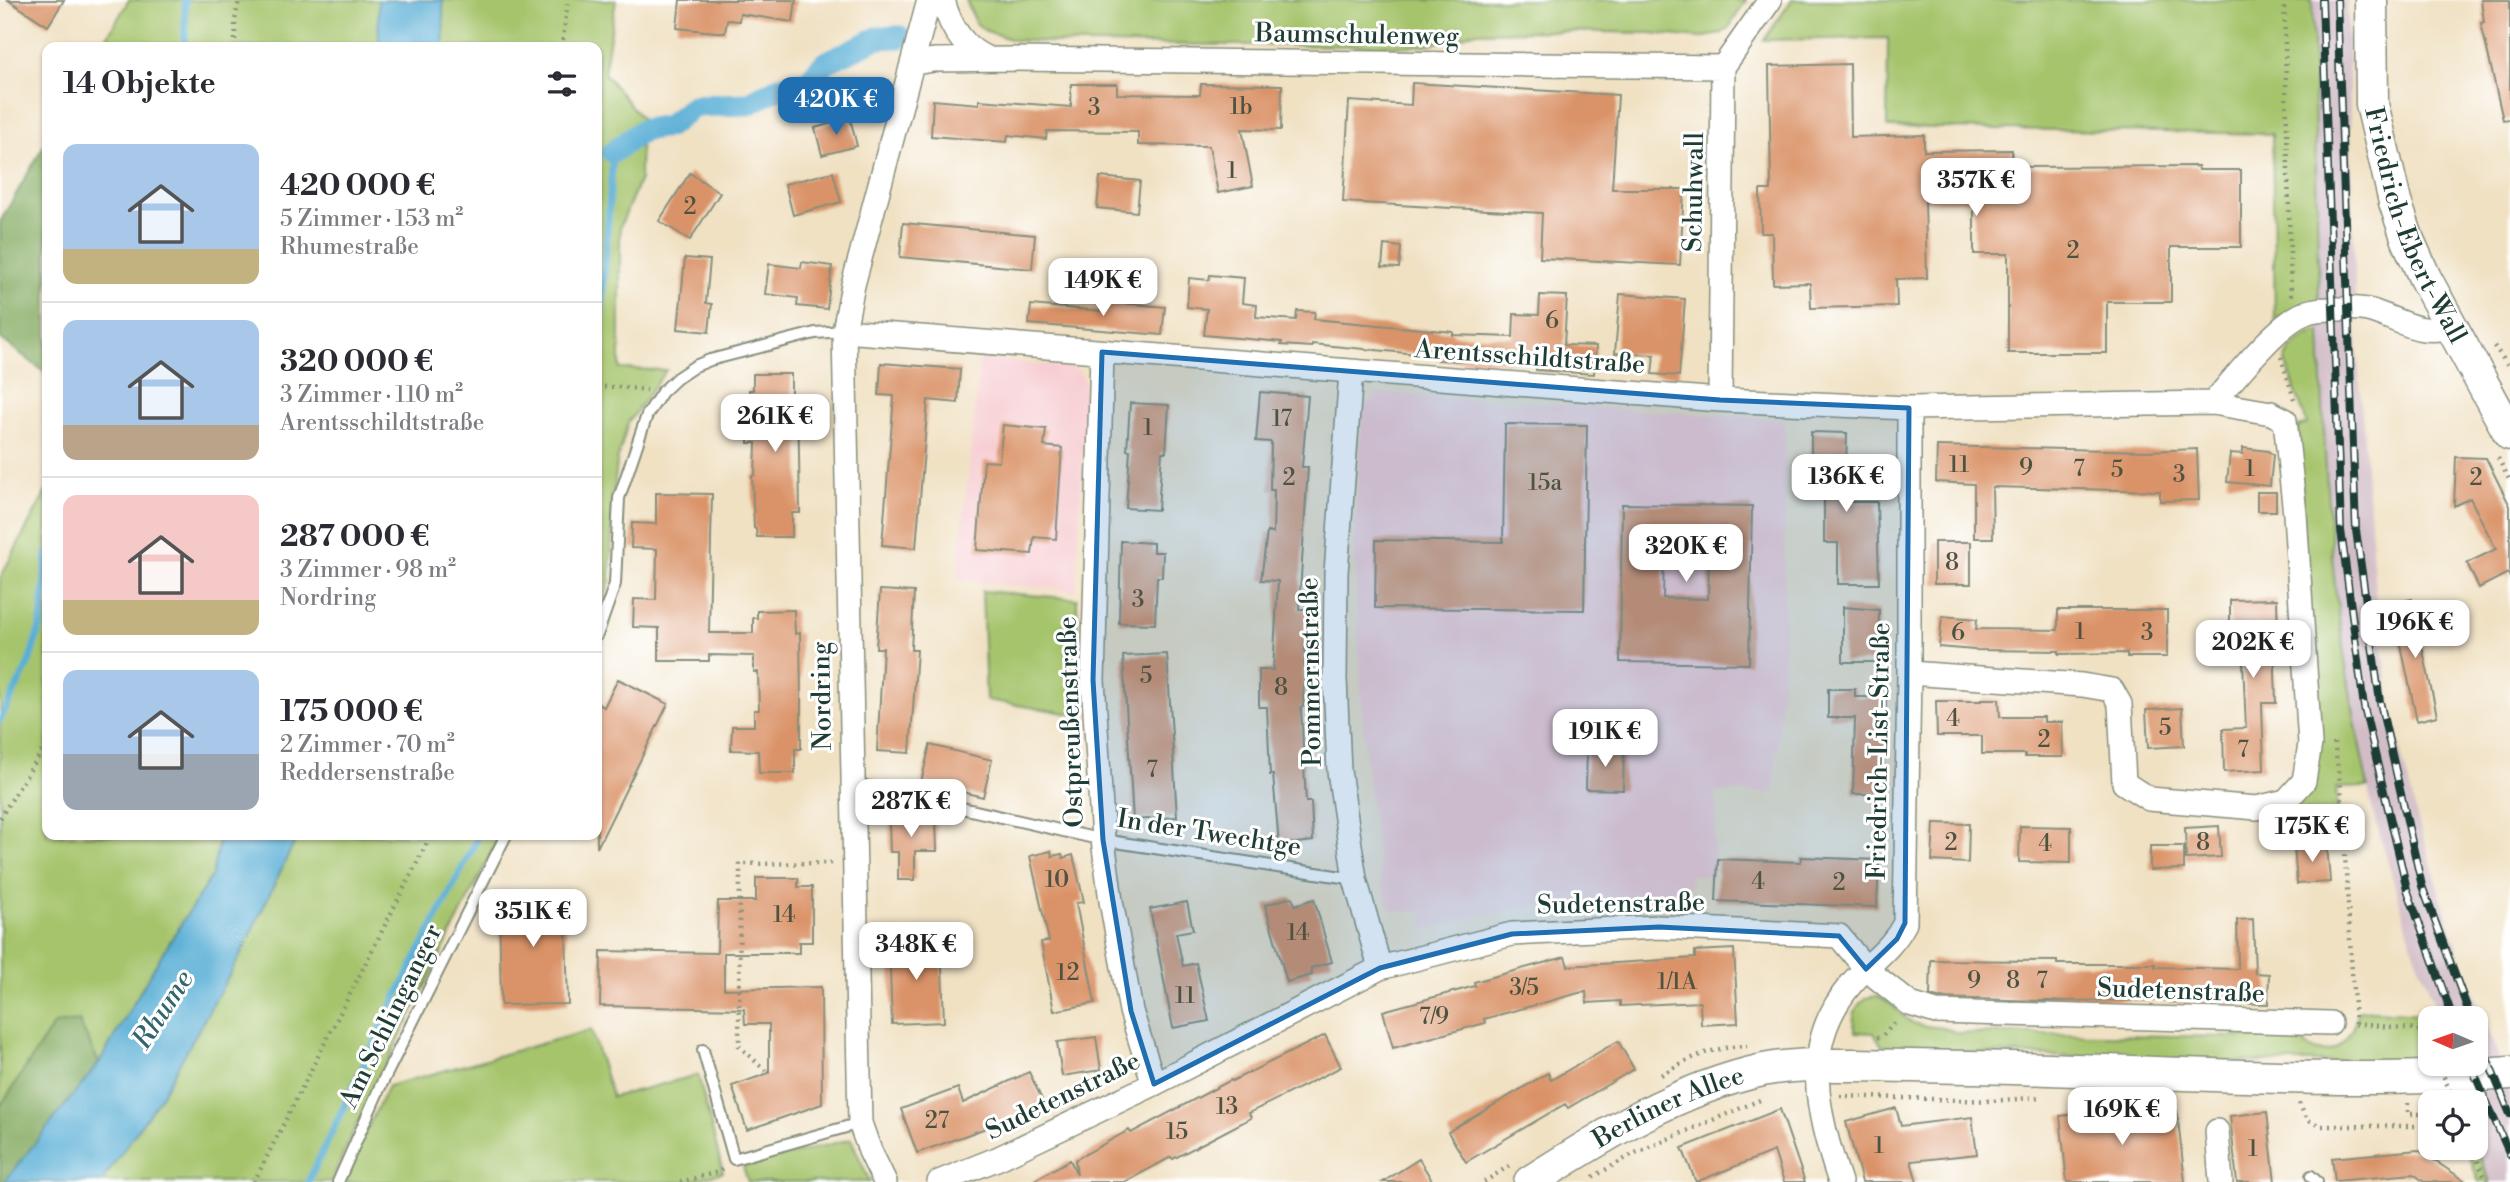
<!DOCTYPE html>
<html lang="de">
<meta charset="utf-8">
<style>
body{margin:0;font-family:"Libre Bodoni",serif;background:#f2f2f3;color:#2b2b33;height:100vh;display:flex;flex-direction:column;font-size:26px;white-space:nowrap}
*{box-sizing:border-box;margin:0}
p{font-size:23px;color:#7c7c81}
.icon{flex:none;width:38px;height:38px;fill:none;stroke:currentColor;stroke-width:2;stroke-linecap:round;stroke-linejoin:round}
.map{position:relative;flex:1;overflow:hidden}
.details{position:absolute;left:42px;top:42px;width:560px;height:798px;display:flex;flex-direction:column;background:#fff;border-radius:14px;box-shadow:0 2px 5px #0004}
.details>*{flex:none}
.needle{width:46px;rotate:272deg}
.buttons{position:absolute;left:2418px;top:1006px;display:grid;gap:14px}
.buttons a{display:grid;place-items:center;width:70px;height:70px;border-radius:14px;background:#fff;box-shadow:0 2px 5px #0004;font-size:35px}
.price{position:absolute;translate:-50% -60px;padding:0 16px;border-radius:14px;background:#fff;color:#222;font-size:23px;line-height:46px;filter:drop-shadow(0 2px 4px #0008)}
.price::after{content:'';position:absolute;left:50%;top:42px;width:21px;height:16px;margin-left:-10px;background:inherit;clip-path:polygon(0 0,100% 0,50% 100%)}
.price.on{background:#1f6fb2;color:#fff}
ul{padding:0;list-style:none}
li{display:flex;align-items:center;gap:21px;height:175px;padding:0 21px}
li+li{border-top:2px solid #e1e1e2}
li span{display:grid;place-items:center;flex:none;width:196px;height:140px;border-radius:14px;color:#555}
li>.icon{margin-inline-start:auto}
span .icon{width:84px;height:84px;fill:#fffc;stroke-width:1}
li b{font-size:30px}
h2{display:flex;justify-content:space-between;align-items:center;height:84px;padding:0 21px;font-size:30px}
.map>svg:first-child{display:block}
.built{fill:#f7cfd3}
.industrial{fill:#d2bdc7}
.green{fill:#a6c46c;stroke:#628050;stroke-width:2}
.forest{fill:#84aa60;stroke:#52744a;stroke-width:2}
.water{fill:#59aed5;stroke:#3c7684;stroke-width:2}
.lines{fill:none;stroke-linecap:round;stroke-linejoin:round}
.stream{stroke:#59aed5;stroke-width:7}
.canal{stroke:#59aed5;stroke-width:23}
.building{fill:#da9368;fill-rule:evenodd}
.service-casing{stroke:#888f7c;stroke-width:14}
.minor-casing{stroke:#888f7c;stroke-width:26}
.secondary-casing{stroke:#888f7c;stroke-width:35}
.path{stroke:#888f7c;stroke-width:4.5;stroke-dasharray:2 5;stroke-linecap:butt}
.service{stroke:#fff;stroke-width:10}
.minor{stroke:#fff;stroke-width:23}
.secondary{stroke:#fff;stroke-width:32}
.rail-casing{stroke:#1f3d34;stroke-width:8}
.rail{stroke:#fff;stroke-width:5;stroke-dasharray:16;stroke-linecap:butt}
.path-bridge{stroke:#888f7c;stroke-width:4.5;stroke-dasharray:2 5;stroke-linecap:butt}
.marked{fill:#1f6fb2;fill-opacity:0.2;stroke:#1f6fb2;stroke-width:5;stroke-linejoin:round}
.labels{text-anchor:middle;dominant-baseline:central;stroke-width:6;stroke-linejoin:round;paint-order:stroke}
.number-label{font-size:23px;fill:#4e5241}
.street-label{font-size:26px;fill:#1f3d34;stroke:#fff}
.water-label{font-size:28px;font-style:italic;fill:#33656c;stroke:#fff}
</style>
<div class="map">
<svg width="2510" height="1182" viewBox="0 0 2510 1182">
<rect width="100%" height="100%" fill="#fff"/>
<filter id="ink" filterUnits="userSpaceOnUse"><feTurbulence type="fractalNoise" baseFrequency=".0143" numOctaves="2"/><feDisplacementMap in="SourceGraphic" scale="14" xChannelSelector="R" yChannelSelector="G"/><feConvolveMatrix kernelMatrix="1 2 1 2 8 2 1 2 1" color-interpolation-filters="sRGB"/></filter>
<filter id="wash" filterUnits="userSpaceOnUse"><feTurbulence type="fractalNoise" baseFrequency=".00686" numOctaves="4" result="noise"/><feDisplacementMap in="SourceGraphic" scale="28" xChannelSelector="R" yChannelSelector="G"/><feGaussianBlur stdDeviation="1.57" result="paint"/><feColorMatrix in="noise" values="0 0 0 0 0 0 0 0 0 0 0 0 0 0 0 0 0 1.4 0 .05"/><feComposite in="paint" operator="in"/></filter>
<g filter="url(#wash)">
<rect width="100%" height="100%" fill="#f0e1c3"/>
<!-- built -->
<path class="built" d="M980,358l90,9 9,4 5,8 2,10 -10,202 -119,-11z
M1378,393l407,27 -1,236 -10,137 -58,-1 -3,84 -23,-1 -1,25 -128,3 -69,10 -70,17 1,-18 -33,-2 -9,-30 -11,-82 -8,-83 -8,-178 9,-128z"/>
<!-- industrial -->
<path class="industrial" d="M2312,0h35l9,330 20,275 18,118 23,94 40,132 53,138v95h-20l-14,-34v-46h-4l-16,-38h20v-46h-36l-25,-64 -42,-142 -22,-109 -14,-98 -11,-141 -7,-165z"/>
<!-- green -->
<path class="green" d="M129,0h487l-12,73 37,45 -1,61 -20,48v142l46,1 -38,53 -11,38 -4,39 -3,80 -13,44v-577h-496z
M966,0h780l-18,29 -8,5 -21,4 -49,-5 -95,-2 -82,1 -14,6 -38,8 -340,-2 -68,-4 -29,-10 -8,-7z
M1792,0h520l7,299 -44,21 -3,-186 -385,-7 1,-89 -124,2z
M2315,331h5c3,75 5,150 12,224 7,78 20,155 36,232l-32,1 2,24 -5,6 -38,-1 -4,-4 1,-6 24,-38 -18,-342 9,-3 -22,-63c5,-16 17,-22 30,-30z
M47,490v345h453l-148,299 -21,48h-331v-604z
M982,591l95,8 2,116 -93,-15z
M1876,996c16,4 23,20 37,27 14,6 29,1 44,10l287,4 7,-7c15,0 30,1 43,6 7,2 11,10 18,13 28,12 41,-18 47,-39l80,5 1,3h-9v42c-182,6 -367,-1 -549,-14l-8,-13 -18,-1c-5,-15 -2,-25 10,-34z
M591,1030l21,67 86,-22 25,97 -35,10h-343l-1,-5 44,-91z
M851,1139l19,43h-122l-5,-15z
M2466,1148h10l14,34h-11z"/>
<!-- forest -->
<path class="forest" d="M47,140v234l-47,-36v-116z
M79,1021l20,42 -95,119h-4v-75l54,-83z"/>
<!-- water -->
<path class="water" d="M378,0h65l1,47h-65z
M220,835h78l-58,121 -80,142 -59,84h-97l95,-119 60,-104 53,-84z"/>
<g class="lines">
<!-- stream -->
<path class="stream" d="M185,47v-47
M598,359l15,-207
M597,427v-15
M0,720l28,-55 13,-41 6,-70
M308,1182l82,-172 89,-175"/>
<!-- canal -->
<path class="canal" d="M613,152l30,-22 26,-4 24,-20 55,-2 32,-17 27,-5 18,-19 52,-25 23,-1"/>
</g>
<g id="blocks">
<!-- building -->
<path class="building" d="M8,0h56l-16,26z
M680,0h116l-3,22 -53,-8 -1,7 -12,-1 -2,13 -48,-5z
M2481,0h29v119l-7,1 -22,-97 3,-1z
M1850,64l1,73 73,-2v16l88,-1v17l186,-1 1,4h42v77h-70v55h-64v51h-99v-99h-34v-53h-49l2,77 -31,1 1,27 -86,2 -1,-25 -37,1 -1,-51h-11l-1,-43h11l-2,-124z
M1412,83l206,12 -6,94h72l-4,76 -140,-7 2,-45 -199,-11 6,-101 62,4z
M1071,84h46v10l83,1 1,-11 81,1 -1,45 -39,-1 11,57 -35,7 -9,-47 -71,-1v-13l-91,-1 -1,8 -38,-4 -1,7 -76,-6 2,-36 46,4v-4l92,7z
M850,118l7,28 -35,9 -7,-27z
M833,172l8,30 -48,13 -8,-31z
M690,173l30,20 -30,47 -31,-19z
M1100,177l40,4 -3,31 -40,-4z
M903,223l132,12 -3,34 -132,-12z
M1384,245l17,2 -2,21 -17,-1z
M685,258l25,2 -4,43 6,1 -3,28 -31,-3z
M802,262l30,4 -5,43 -30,-3 1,-8 -33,-4 4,-30 32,4z
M1210,275l34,3 -2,25 15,2 -1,12 40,3 1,-9 18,1 -1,7 139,13v3l60,2 1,-23 25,1 1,-20 27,1 -3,49 32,1 -2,28 -58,-4v-7l-98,-3v-4l-126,-12v3l-31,-2 1,-3 -78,-7 3,-26 -20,-2 2,-29 20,2z
M1620,294l65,5 -6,77 -27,-2 2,-19 -39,-2z
M1100,301l65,6 -3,28 -133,-11 2,-19 69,6z
M881,363l79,6 -2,34 -30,-3 -12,148 -34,-3 12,-149 -15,-1z
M753,374h38v22h7l2,117h-8v24h-35l-1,-8 -2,-1 -2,-52 3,-1 1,-32h-8l1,-53h4z
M1260,392l48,4 -6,71h6l-9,142h7l-3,98h-2l5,95h5l2,39 -34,4 -6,-70h-3l-3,-68h-8v-37h14l5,-89 -17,-1 6,-48 6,1 1,-43h-4l1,-48 -15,-1z
M1130,403l39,2 -3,47h-4l-4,58 -32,-2 4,-58h-3z
M1505,424l82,1 -3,185 -209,-2 1,-68 127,2z
M1003,425l43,4 -2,17 18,2 -6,91 -22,-2 -2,17 -55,-4 7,-89 15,1z
M1811,432l36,1 -2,69h32l2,82h-41v-41h-14v-72h-13z
M1937,446l211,5 49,-2 2,51 -39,1v-10l-168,-4 1,51h-19v-54l-38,-2z
M2243,448l25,3 5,4 -3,31 -43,-4 3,-29 13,1z
M2456,457l30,1 24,48v72l-2,-5 -29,15 -12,-25 29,-14 -26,-51 -16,8z
M2257,492h19v19h-19z
M656,493l56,1 -3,139h44v-15h4v-7l37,-1 1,24 5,-1 1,65v51h-6v24h-36l-1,-22 -27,-1 1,-24h22v-16h5l-1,-38h-4v-16l-45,-1v6h-50v-33l-26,-1 1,-28 22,1 1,-51 -26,-1 1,-25 24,1z
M1622,504l130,2 -3,158 -129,-2zM1664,556l45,1 -1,42 -45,-1z
M1121,541l32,2v9h10l-1,25h-5l-2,47 -36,-1z
M1934,542h37v42h-37z
M880,590l34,2 -3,58h6l-7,103 -33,-2 6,-103h-7z
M2277,599l1,40h-4l2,64h-14l2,67 -40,2 -1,-43 23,-1 -4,-89h-12v-39z
M2412,599l25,117 -20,5 -25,-118z
M1843,607l36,3 -1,52h-35z
M2058,610h109v47h-40v-4l-68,1v-3l-85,-1 -35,-3 3,-31 35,3 -1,10 82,1z
M1167,654l10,163 -44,3 -10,-164z
M618,679l50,25 -71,144v-145l7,4z
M1828,689h27v8h31l-3,97h-30l2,-76h-27z
M1982,699h17l1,18h44v5h18l1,35h-38v-3h-43v-18h-45l-1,-35h46z
M2182,708l2,38 -36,2 -2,-38z
M930,745l62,15 -9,37 -62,-15z
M1587,748h37l-1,42 -37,-1z
M899,802l16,3v14l21,-1 1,33h-22v29h-17v-28h-8l-1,-34 10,1z
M1934,823l35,1 -1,39 -36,-2z
M2020,826l51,1v36l-52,-1z
M2219,826l2,31 -35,2 -1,-31z
M2327,844l3,38 -33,2 -3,-38z
M2150,846h34v23l-34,1z
M1051,851l1,5 10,-2 1,4 10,-3 11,47 -8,1 19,100 -41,8 -13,-69 8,-1 -19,-85z
M1801,857l78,3 -2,47 -161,-6 2,-42 83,3z
M756,878h42v9h14v55h-13v11h-75v36l97,-2 1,117 -75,26 -15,-44 37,-13v-49h-24l-1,-15 -144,-3 1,-55 116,2 1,-52h38z
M565,893l3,111 -67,1 -2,-111z
M1292,897l3,8 19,-6 18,63 -21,6 1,7 -25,7 -22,-77z
M1187,902l6,28 -17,3 7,33 13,-3 13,58 -36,7 -23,-119z
M2253,919l2,54 14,1 -1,30 -99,-2v-2l-124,1 -107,-3 -8,-2 1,-36 126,1v3h98v3l83,2 -1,-49z
M941,940l3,82 -52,2 -3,-82z
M1734,949l4,74 -37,2 -1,-23 -80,4v-5l-33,2 -1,-12 -102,28 1,4 -92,25 -10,-37 92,-25 -1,-4 91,-25 3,9 127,-8v-7z
M1325,1035l16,32 -92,46 2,5 -78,41 -2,-2 -46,25h-94l39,-22 7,15 -2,-15 54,-30 2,3 100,-53 1,1z
M1096,1037l5,33 -39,6 -5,-34z
M1618,1041l16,28 -66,39 -3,-4 -99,58 -18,-30 100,-59 3,7z
M1029,1072l15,32 -43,20 -1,-1 -83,30 -16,-44 57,-21 5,15z
M1896,1108l5,18 71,-9 5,37 -66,7 6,21h-55l-16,-60z
M1780,1109l25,73h-21l-10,-31 -78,31 -14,-34z
M2129,1109l1,7 47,-5 8,71h-118l-7,-66z
M2267,1112l8,70h-38l-7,-66z
M2418,1150l49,32h-43l-10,-8 -79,7 -3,-23z
M1419,1159l14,23h-50z"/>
</g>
</g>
<g filter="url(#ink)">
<use href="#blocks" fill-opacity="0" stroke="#888f7c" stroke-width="2"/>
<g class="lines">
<defs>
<path id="service" d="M597,635l18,-51 4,-86 28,-83 15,-23 15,-14 18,-12 15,-6 105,-27 29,-2
M852,783l251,57 252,39
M703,1050l31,109 126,-36
M2311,1176l6,6
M338,1182l42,-95 126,-252"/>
<path id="minor" d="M943,0c7,27 20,49 46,59
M914,63l20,-3 78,-1 711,8
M844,331l876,69 189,8 304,-5 58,10 14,7 10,94 15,230 -6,37 -18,20 -29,7 -108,-9 -25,-16 -4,-79 -8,-14 -30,-5 -173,-12
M1102,352l-9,328 10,160 8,61 20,110 23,73
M1351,372l-15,201 -1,106 4,92 16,108 25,89
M1720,400l3,-333 47,-67
M2213,403c21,-24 64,-79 92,-90 11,-5 25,-4 37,-4 12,-1 26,0 38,5 25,9 44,22 72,12
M2217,1131l4,51
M885,1182l-15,-31 -10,-28 -16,-792 9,-46 76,-285
M939,1182l60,-24 155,-74 226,-116 132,-34 147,-7 180,9 27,33 44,35 26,8 394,11
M1840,1182c-23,-69 -41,-138 12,-199 18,-21 40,-34 53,-60l4,-250v-265"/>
<g id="secondary">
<path id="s1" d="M2371,0l1,104 23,98 13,38 17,38 85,156"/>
<path id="s2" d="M1530,1182c74,-47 147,-93 233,-112 29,-6 60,-5 90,-5 39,1 78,1 116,2 181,3 361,19 541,6"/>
</g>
</defs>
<!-- service casing -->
<use href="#service" class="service-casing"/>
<!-- minor casing -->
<use href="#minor" class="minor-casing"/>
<!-- secondary casing -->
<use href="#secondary" class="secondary-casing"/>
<!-- path -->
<path class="path" d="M2284,0l7,298
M235,47v-27l4,-20
M562,47l6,-47
M2494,346l16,22
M2281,357l14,45
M597,387h22l28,3
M2498,458l12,23
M2334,743l7,45 14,236
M0,818l47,-75
M2294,823h48
M2355,1024l62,5 8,6 6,13
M1877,1038l6,-3 13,-14
M766,1071l-27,-25 1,-182 95,-1
M1661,1075c30,-18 51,-28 86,-29
M1840,1096l152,5 49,-4
M2299,1103l8,17 14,6h110
M2408,1103v11h23
M2472,1148l15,34
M1593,1177l42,-24 125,-53
M254,1182l177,-347
M680,1182l39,-10 3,-3
M1484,1182l25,-16"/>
<!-- service -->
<use href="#service" class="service"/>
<!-- minor -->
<use href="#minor" class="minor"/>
<!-- secondary -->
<use href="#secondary" class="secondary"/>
<defs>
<path id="rail" d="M2322,0l19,530 23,177 43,182 46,129
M2337,0l19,530 24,172 42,184 49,132
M2476,1032l34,82
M2470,1064l40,91"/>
</defs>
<!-- rail casing -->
<use href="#rail" class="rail-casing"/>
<!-- rail -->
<use href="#rail" class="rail"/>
<!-- path-bridge -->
<path class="path-bridge" d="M2438,1064l17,38"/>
</g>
</g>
<!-- marked area -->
<path class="marked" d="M1102,352l618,48 189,8 -4,515 -8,16 -31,30 -27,-33 -180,-9 -147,7 -132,34 -226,116 -23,-73 -28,-171 -10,-160z"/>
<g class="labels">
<!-- number labels -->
<g class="number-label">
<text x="1241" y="107">1b</text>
<text x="1094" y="108">3</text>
<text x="1232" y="171">1</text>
<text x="690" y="207">2</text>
<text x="2073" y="251">2</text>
<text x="1552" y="321">6</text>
<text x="1282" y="419">17</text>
<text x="1148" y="428">1</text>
<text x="1959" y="465">11</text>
<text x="2026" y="468">9</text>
<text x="2079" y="469">7</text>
<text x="2250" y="469">1</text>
<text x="2117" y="470">5</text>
<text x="2179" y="475">3</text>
<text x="1289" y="478">2</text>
<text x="2476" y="478">2</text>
<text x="1545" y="483">15a</text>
<text x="1952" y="563">8</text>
<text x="1138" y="600">3</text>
<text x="2080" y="632">1</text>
<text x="1958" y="633">6</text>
<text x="2147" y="633">3</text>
<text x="1146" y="676">5</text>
<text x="1281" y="688">8</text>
<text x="1953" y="719">4</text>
<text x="2165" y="728">5</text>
<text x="2044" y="740">2</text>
<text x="2243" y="750">7</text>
<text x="1152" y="770">7</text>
<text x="1951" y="843">2</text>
<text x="2203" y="843">8</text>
<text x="2045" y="844">4</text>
<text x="1057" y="880">10</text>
<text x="1758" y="882">4</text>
<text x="1839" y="883">2</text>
<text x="784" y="915">14</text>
<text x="1298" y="933">14</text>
<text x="1068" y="973">12</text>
<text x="1974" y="981">9</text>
<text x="2013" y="981">8</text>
<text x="2042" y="981">7</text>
<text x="1677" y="982">1/1A</text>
<text x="1524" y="988">3/5</text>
<text x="1185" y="996">11</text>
<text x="1434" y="1017">7/9</text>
<text x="1227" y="1107">13</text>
<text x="937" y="1121">27</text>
<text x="1177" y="1132">15</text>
<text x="1879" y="1146">1</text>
<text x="2253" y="1149">1</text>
</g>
<!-- street labels -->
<g class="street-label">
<text transform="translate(1357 35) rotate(1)">Baumschulenweg</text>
<text transform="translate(1694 192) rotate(-89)">Schuhwall</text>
<text stroke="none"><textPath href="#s1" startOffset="233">Friedrich-Ebert-Wall</textPath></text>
<text transform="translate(1530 357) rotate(4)">Arentsschildtstraße</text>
<text transform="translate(1311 672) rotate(-91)">Pommernstraße</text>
<text transform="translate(822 696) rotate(-91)">Nordring</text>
<text transform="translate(1071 722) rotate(-92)">Ostpreußenstraße</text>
<text transform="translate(1879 751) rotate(-89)">Friedrich-List-Straße</text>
<text transform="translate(1209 833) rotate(9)">In der Twechtge</text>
<text transform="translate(1621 904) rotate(-1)">Sudetenstraße</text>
<text transform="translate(2181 991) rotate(2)">Sudetenstraße</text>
<text transform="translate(391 1016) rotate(-64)">Am Schlinganger</text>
<text transform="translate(1063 1096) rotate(-26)">Sudetenstraße</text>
<text stroke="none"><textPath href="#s2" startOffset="158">Berliner Allee</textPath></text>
</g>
<!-- water labels -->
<g class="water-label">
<text transform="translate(163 1010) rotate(-57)">Rhume</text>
</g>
</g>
</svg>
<div class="buttons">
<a><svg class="needle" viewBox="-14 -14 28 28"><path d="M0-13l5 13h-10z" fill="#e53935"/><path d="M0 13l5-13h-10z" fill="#7c7c81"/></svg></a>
<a><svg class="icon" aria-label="locate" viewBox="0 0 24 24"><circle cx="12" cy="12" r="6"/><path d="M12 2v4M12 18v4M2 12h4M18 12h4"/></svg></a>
</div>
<b class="price on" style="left:836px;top:137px">420K €</b>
<b class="price" style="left:1976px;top:218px">357K €</b>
<b class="price" style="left:1103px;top:318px">149K €</b>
<b class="price" style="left:775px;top:454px">261K €</b>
<b class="price" style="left:1846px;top:514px">136K €</b>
<b class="price" style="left:1686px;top:584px">320K €</b>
<b class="price" style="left:2415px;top:660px">196K €</b>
<b class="price" style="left:2253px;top:680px">202K €</b>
<b class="price" style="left:1605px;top:769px">191K €</b>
<b class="price" style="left:911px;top:839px">287K €</b>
<b class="price" style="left:2312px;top:864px">175K €</b>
<b class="price" style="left:533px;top:949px">351K €</b>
<b class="price" style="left:916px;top:982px">348K €</b>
<b class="price" style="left:2122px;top:1147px">169K €</b>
<section class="details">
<h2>14 Objekte<svg class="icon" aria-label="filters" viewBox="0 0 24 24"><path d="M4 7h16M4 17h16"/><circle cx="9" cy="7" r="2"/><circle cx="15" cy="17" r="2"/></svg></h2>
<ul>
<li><span style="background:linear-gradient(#a9c7e8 75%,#c2b280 0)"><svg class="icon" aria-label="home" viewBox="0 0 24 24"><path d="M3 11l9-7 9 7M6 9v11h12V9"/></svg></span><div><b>420 000 €</b><p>5 Zimmer · 153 m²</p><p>Rhumestraße</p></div></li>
<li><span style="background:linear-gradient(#a9c7e8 75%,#b9a48a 0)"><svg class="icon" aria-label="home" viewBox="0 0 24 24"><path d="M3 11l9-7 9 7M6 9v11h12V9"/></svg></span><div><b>320 000 €</b><p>3 Zimmer · 110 m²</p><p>Arentsschildtstraße</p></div></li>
<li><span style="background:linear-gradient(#f6c9c9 75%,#c2b280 0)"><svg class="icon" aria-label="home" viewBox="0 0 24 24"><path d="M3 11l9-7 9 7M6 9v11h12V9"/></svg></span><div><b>287 000 €</b><p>3 Zimmer · 98 m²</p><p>Nordring</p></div></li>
<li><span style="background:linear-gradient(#a9c7e8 60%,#9aa5b1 0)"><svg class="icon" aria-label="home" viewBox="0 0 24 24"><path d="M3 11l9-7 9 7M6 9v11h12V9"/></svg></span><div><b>175 000 €</b><p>2 Zimmer · 70 m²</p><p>Reddersenstraße</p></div></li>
</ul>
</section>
</div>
